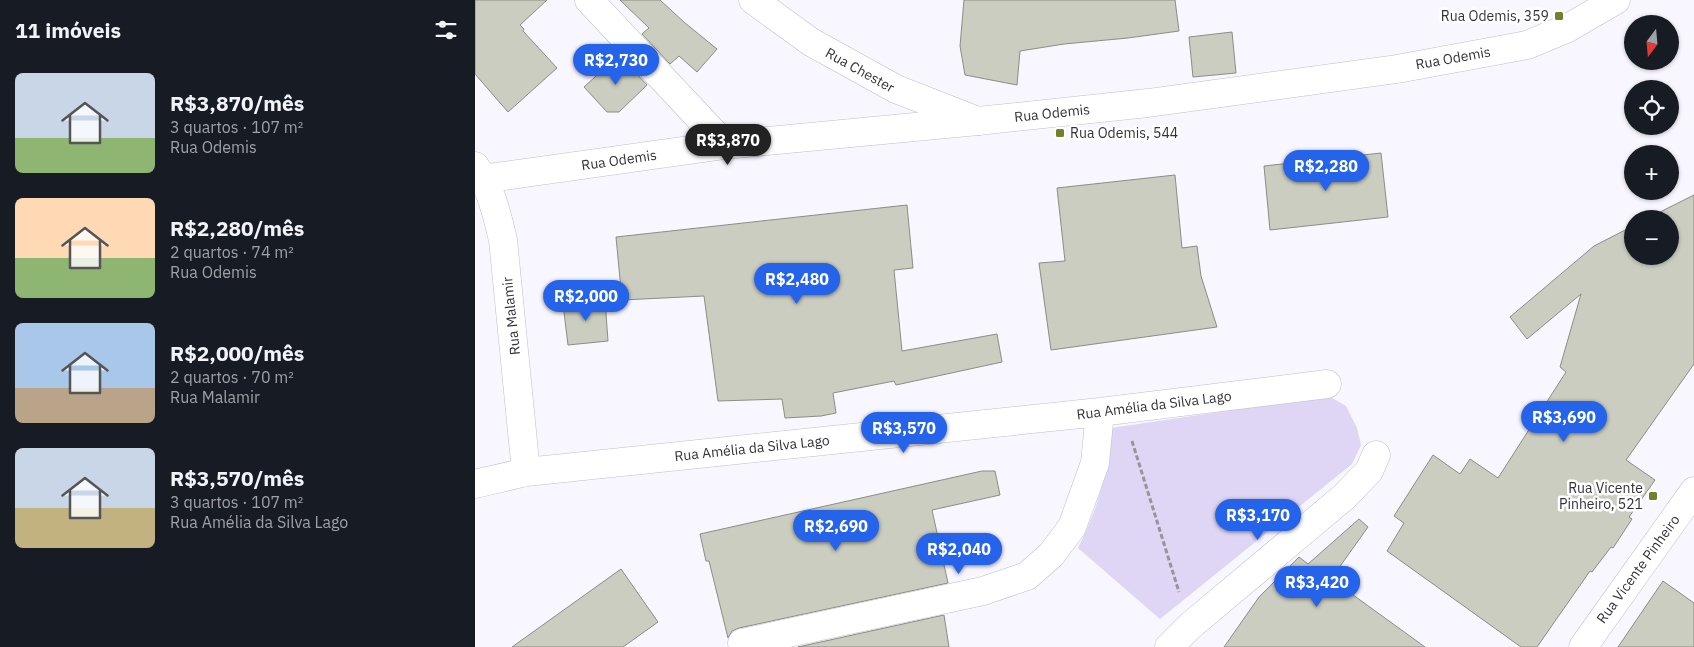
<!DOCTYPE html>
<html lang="pt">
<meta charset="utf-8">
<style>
body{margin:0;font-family:"IBM Plex Sans",sans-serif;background:#242831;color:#f1f3f6;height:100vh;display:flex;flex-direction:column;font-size:19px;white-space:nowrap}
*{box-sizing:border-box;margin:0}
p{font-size:16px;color:#9ea1a6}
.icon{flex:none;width:28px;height:28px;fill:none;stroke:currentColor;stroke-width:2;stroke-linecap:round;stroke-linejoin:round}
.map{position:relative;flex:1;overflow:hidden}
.sheet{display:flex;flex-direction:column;background:#171b24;width:475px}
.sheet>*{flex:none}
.needle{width:32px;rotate:196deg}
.buttons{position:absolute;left:1149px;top:15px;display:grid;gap:10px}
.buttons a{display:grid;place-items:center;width:55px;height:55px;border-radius:50%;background:#171b24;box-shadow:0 1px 4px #0004;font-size:25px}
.price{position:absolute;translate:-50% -42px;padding:0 11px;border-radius:18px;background:#2563eb;color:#fff;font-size:16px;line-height:32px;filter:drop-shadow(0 1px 2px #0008)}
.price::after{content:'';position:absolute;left:50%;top:30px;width:15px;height:11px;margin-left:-8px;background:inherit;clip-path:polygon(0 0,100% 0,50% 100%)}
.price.active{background:#222;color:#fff}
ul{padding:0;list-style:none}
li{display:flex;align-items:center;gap:15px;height:125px;padding:0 15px}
li span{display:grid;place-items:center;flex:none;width:140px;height:100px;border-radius:8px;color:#555}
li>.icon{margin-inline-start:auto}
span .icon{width:60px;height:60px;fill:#fffc;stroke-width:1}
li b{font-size:21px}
h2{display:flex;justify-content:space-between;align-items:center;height:60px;padding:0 15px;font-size:21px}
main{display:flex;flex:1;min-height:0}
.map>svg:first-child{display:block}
.green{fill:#ded6f4}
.building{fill:#cacdc0;stroke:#8b8e82}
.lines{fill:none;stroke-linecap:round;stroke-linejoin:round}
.street-casing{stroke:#c1beca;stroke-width:29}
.secondary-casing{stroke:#c1beca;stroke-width:29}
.path{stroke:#97959c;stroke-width:3;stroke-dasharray:5 2.5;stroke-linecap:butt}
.street{stroke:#fff;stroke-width:28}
.secondary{stroke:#fff;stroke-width:28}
.poi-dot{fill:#728130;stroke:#fff;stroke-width:2}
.labels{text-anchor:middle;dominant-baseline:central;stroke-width:5;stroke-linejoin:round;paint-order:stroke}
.poi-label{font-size:14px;fill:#343237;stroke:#fff;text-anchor:end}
.street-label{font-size:14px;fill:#343237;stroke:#fff}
</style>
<main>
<section class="sheet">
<h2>11 imóveis<svg class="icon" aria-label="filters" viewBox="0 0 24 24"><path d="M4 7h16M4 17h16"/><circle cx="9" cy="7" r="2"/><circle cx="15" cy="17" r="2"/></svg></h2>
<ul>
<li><span style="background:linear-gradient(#c9d6e8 65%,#8fb573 0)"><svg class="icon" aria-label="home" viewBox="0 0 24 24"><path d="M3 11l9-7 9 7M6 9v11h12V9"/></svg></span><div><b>R$3,870/mês</b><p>3 quartos · 107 m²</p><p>Rua Odemis</p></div></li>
<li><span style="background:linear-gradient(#ffd9b3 60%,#8fb573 0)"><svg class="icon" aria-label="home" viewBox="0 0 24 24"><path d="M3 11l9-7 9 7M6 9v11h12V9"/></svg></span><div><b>R$2,280/mês</b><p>2 quartos · 74 m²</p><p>Rua Odemis</p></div></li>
<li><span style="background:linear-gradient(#a9c7e8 65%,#b9a48a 0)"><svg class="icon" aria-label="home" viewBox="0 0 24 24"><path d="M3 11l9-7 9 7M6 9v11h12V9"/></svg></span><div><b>R$2,000/mês</b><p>2 quartos · 70 m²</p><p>Rua Malamir</p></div></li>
<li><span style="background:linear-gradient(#c9d6e8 60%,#c2b280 0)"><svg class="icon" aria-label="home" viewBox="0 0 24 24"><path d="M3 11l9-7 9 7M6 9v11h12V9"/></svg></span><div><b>R$3,570/mês</b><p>3 quartos · 107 m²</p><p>Rua Amélia da Silva Lago</p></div></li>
</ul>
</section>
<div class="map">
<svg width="1219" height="647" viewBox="0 0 1219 647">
<rect width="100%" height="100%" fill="#f8f6fe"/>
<!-- green -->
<path class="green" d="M854,396l17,10 11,22 4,17 -9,19 -192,155 -82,-71c21,-42 29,-73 33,-120z"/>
<!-- building -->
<path class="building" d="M0,0h72l-27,25 4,4 -1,2 34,37 -49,44 -33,-38z
M145,0h40l25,23 32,26 -20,23 -18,-16 -9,8 -28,-30 7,-6z
M489,0h211l4,31 -51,7 -64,6 -44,7 -3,34 -52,-10 -5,-29z
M757,32l4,41 -43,4 -4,-40z
M144,55l28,30 -28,27h-12l-23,-25z
M906,153l7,64 -118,13 -6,-64z
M700,175l7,73 15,-2 4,30 16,51 -166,23 -12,-87 26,-2 -8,-73z
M1219,195v169l-68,96 29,20 -26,37 3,2 -19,29 -2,-1 -19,25 -2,-1 -53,76h-16l-134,-96 17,-28 -10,-7 39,-61 27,19 10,-15 28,19 68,-106 -6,-5 21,-73 -54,45 -17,-22 84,-71 39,-20v30h37v-37h-24z
M432,205l6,63 -19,2 8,81 95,-17 5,28 -106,23 -2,-4 -61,12 3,20 -15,3 -36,2 -3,-19 -64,2 -14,-105 -82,4 -6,-63z
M130,300l3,41 -40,4 -5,-41z
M507,471h13l5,24 -68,15 16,73 -209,45 -7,3 -4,7 -19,-77h-3l-6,-27z
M884,519l9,8 -37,52 94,68h-201l35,-50 40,-40 9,7z
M146,569l37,53 -35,25h-111z
M1188,581l31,22v44h-76z
M469,615l5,32h-151z"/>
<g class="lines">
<defs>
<path id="street" d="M114,0l136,145
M0,166c16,22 22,48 28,74l23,232
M0,180l250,-35 253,-24
M0,484l51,-12 574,-60 227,-28
M267,643l241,-52 44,-15 24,-21 21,-28 23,-64 5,-51
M694,647l21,-21 155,-130 24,-25 7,-16
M1108,647l111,-156"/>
<path id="secondary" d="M278,0l58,42 85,47 82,32 170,-18 249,-34 130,-24 41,-17 48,-28"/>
</defs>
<!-- street casing -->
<use href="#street" class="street-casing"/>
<!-- secondary casing -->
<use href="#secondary" class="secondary-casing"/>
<!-- path -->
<path class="path" d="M657,441l47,151"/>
<!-- street -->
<use href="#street" class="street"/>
<!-- secondary -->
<use href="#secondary" class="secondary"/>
</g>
<!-- markers -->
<g class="poi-dot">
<rect x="1079" y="11" width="10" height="10" rx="2.5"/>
<rect x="580" y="128" width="10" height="10" rx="2.5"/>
<rect x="1173" y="491" width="10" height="10" rx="2.5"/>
</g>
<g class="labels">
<!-- poi labels -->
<g class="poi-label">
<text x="1074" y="16">Rua Odemis, 359</text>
<text x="595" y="133" text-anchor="start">Rua Odemis, 544</text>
<text x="1168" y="488">Rua Vicente<tspan x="1168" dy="16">Pinheiro, 521</tspan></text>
</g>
<!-- street labels -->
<g class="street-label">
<text transform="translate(978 58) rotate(-10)">Rua Odemis</text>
<text transform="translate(385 70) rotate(29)">Rua Chester</text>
<text transform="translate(577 113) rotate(-6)">Rua Odemis</text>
<text transform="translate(144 160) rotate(-8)">Rua Odemis</text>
<text transform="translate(36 316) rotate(-96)">Rua Malamir</text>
<text transform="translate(679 405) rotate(-7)">Rua Amélia da Silva Lago</text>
<text transform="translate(277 448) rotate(-6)">Rua Amélia da Silva Lago</text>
<text transform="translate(1163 569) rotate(-54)">Rua Vicente Pinheiro</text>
</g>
</g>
</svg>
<div class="buttons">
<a><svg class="needle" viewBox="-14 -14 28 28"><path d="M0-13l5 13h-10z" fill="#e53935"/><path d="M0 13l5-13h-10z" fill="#9ea1a6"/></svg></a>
<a><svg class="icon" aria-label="locate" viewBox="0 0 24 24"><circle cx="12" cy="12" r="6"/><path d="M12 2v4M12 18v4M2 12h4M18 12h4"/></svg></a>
<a>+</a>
<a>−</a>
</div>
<b class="price" style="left:141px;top:86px">R$2,730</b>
<b class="price active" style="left:253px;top:166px">R$3,870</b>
<b class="price" style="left:851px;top:192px">R$2,280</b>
<b class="price" style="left:322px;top:305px">R$2,480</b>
<b class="price" style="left:111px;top:322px">R$2,000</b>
<b class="price" style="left:1089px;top:443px">R$3,690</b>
<b class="price" style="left:429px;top:454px">R$3,570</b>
<b class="price" style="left:783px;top:541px">R$3,170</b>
<b class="price" style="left:361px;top:552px">R$2,690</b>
<b class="price" style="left:484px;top:575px">R$2,040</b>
<b class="price" style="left:842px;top:608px">R$3,420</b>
</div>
</main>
